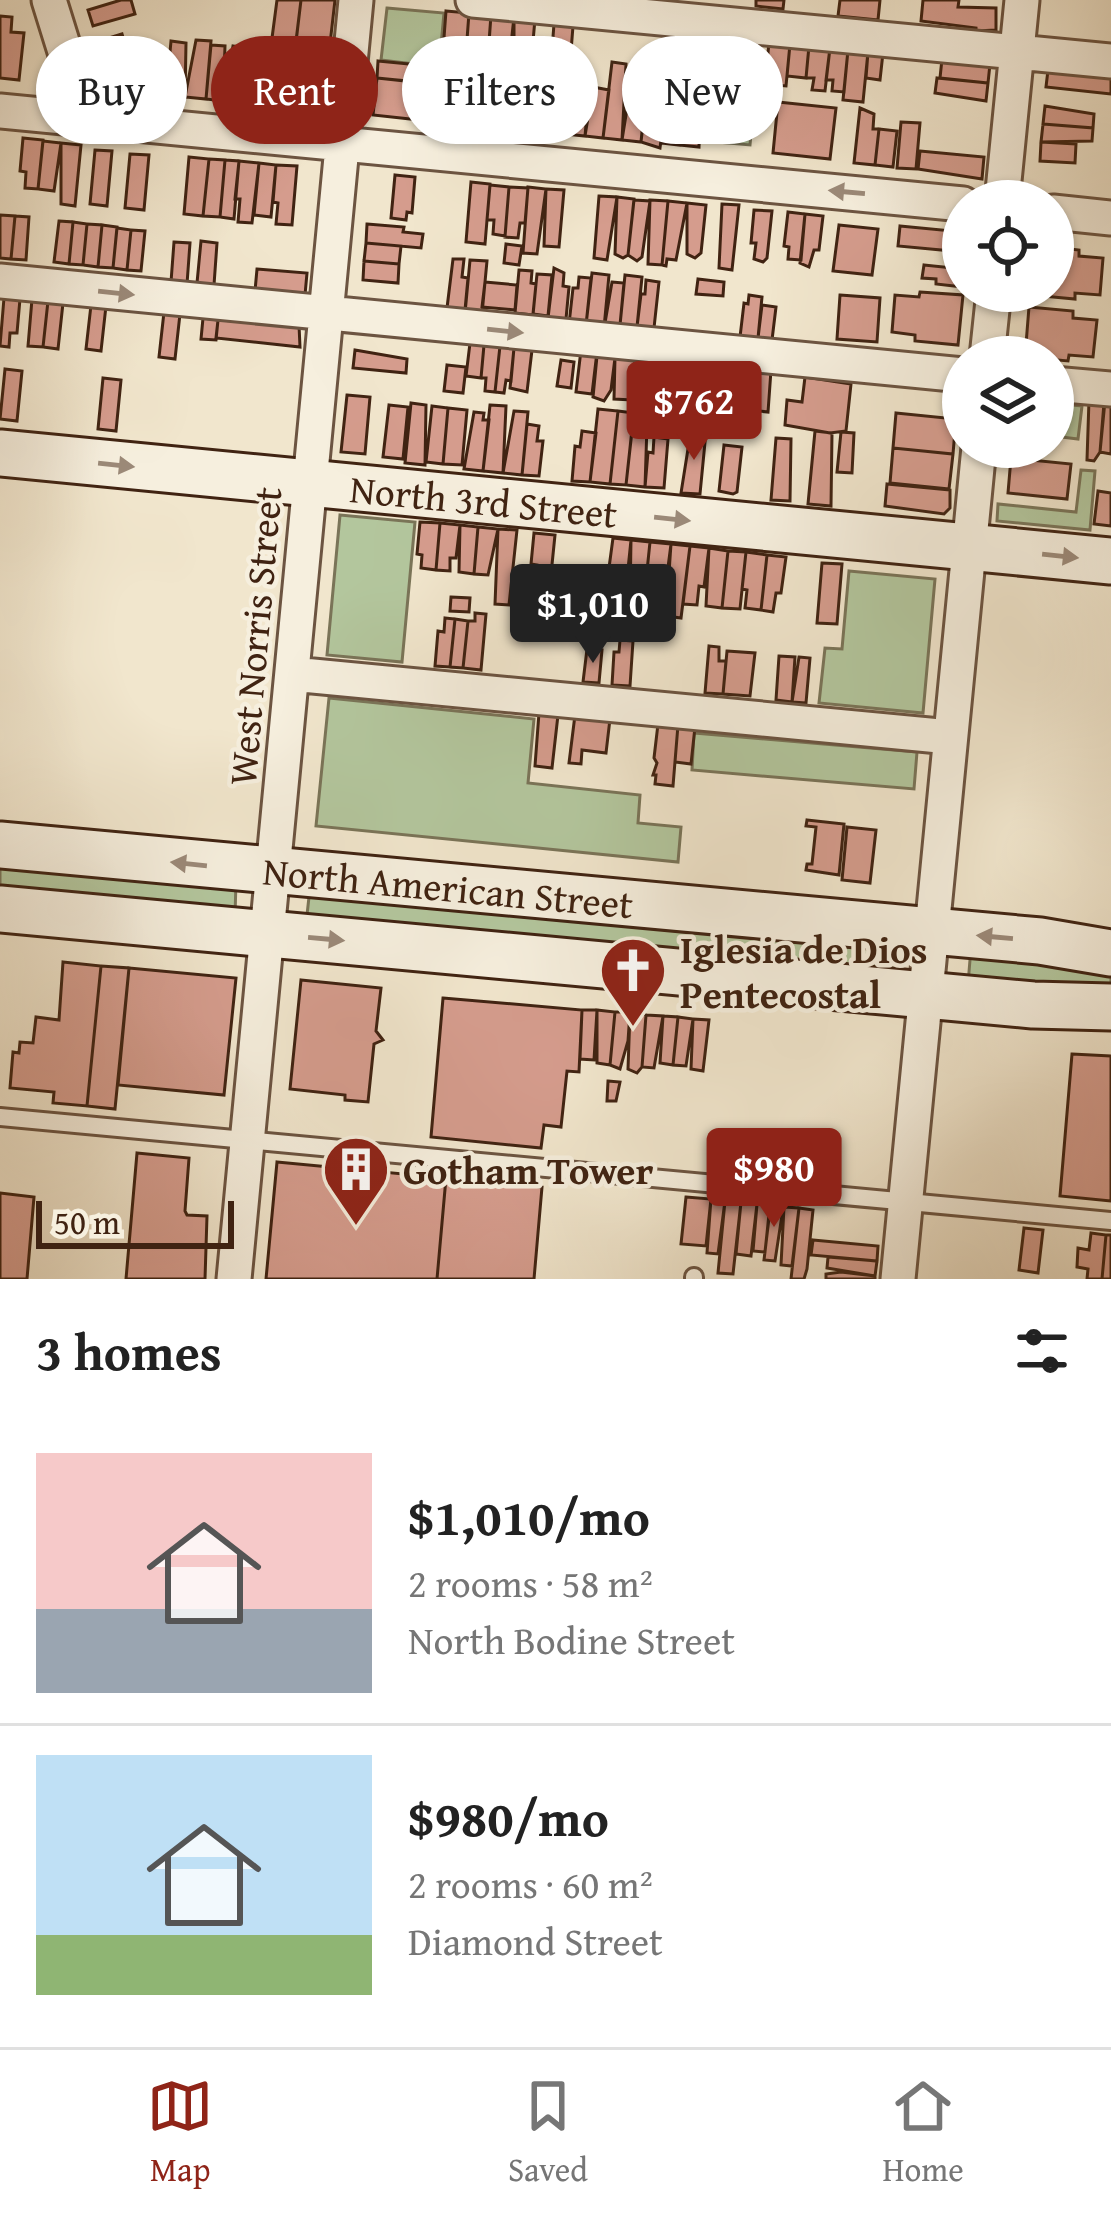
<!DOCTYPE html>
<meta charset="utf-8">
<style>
body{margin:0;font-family:"Gentium Book Plus",serif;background:#f2f2f2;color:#222;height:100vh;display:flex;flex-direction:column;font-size:45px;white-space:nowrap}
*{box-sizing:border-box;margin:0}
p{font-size:39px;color:#767676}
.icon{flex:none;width:66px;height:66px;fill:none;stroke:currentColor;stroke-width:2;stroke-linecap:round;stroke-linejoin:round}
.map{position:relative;height:1279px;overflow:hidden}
.sheet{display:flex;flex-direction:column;background:#fff;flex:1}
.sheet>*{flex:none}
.hud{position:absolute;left:36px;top:36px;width:1041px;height:108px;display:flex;gap:24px}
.controls{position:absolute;left:942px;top:180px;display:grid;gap:24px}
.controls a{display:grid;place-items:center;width:132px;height:132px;border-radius:50%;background:#fff;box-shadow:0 3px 9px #0004;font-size:60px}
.scale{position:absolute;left:36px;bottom:30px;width:198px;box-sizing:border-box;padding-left:12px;border:6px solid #402312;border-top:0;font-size:33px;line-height:42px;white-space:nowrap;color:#402312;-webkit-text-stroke:9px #f6efde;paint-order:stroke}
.price{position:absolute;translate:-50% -102px;padding:0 27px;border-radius:12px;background:#8f2418;color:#fff;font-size:39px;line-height:78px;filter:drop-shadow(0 3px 6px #0008)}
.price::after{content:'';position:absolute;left:50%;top:72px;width:36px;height:27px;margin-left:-18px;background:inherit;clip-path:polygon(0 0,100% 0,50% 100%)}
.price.active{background:#222;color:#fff}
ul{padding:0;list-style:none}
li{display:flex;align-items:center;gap:36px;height:300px;padding:0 36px}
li+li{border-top:3px solid #e0e0e0}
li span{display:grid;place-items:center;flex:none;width:336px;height:240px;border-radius:0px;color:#555}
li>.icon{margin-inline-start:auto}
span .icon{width:144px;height:144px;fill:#fffc;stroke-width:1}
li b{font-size:51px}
h2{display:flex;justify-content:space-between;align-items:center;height:144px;padding:0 36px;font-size:51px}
.chip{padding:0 42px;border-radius:54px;background:#fff;box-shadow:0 3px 9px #0004;font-size:42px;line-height:108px}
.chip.active{background:#8f2418;color:#fff}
.dock{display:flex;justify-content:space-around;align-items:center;height:168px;border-top:3px solid #e0e0e0;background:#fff;font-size:33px;color:#767676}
.dock a{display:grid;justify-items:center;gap:6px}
.dock .active{color:#8f2418}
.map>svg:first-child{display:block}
.green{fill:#b3c69d;stroke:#7a7458;stroke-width:3}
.building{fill:#d59c8d;stroke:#402312;stroke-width:3}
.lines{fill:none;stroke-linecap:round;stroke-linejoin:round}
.lane-casing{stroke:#6c5441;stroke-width:22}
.street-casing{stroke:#6c5441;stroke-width:39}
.secondary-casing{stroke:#402312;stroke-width:51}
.lane{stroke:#f6efde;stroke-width:16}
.street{stroke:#f6efde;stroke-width:33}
.secondary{stroke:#f6efde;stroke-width:45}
.oneway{fill:#9b8978}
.labels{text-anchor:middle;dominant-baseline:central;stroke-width:9;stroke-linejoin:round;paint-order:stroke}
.street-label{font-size:39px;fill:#402312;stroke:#f6efde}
.poi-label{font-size:39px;font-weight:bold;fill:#402312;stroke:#f6efde;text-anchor:start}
</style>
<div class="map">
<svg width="1111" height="1279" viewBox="0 0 1111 1279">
<rect width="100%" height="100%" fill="#f1e6cd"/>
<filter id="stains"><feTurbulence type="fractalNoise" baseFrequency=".00167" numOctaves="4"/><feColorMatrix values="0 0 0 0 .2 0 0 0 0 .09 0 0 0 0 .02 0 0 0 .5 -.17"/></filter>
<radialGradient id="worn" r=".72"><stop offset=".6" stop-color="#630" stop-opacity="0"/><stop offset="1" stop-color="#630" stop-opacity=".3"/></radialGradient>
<!-- green -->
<path class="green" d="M387,8l57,5 -5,54 -58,-7z
M710,87l45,4 -5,54 -46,-4z
M1053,403l29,3 -4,33 -25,-3z
M1081,470l14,1 -5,59 -93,-9 1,-17 78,8z
M340,515l75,7 -13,140 -75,-7z
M849,571l86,8 -12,134 -104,-10 6,-55 17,1z
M329,698l205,21 -6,64 112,12 -2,28 43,4 -3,35 -362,-36z
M694,733l223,19 -3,37 -222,-19z
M0,859l236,22 -1,35 -235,-22z
M310,888l586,60 -3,31 -586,-64z
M971,948l140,19v25l-143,-8z"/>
<!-- building -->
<path class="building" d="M121,0h10l4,14 -42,12 -5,-16z
M277,0h24l-5,41 -24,-3z
M301,0h34l-5,44 -34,-2z
M756,0h28l-1,9 -27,-3z
M840,0h40l-2,20 -40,-4z
M923,0h36l-1,7 38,1v22l-20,1v-3l-55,-7z
M446,11l23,2 -3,40 -23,-2z
M469,13l22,2 -3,40 -22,-2z
M491,15l23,2 -3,28 -22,-2z
M0,16l12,1 -1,15 13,1 -5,47 -19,-2z
M514,17l21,2 -4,45 -17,-2z
M554,24l19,2 -3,38 -19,-1z
M670,32h20l-4,43 -16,-2z
M122,34l11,38 -3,21 -10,2 -13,-16 -8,-38z
M690,36l17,2 -3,46 -16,-1z
M707,36l26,4 -3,30 -14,-1 -1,11 -11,-1z
M196,40l15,1 -5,58 -21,-2z
M171,41l15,2 -1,54 -19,-2z
M769,42l21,2 -4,42 -12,-1 1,-10 -9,-1z
M790,44l19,2 -3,32 -19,-2z
M211,45l14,1 -2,55 -17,-2z
M233,46l15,2 -6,54 -19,-1z
M809,46l21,2 -5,43 -13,-1 2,-12h-8z
M248,48l14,1 -1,55 -19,-2z
M830,48l18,2 -4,42 -12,-1 1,-11h-7z
M310,49l16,1 -3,63 -24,-2z
M271,50l16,2 -8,54 -18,-2 3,-33 5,1z
M848,50l20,2 -5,50 -20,-2z
M868,52l15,1 -3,27 -14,-2z
M447,58l16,1 -3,28 6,1 -3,36 -25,-2z
M284,59l16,1 -1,48 -20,-2z
M942,59l48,5 -2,19 -48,-5z
M378,61l62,6 -2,17 -61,-6z
M612,62l14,2 -4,76 -19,-2z
M1048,70l63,8v16l-65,-7z
M531,73l21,1 -7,58 -21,-3z
M552,74l17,3 -5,57 -19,-2z
M473,76l14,2 -5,48 -19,-2 3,-36 6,1z
M377,78l65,7 -4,37 -65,-7z
M487,78l16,2 -1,11 4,1 -3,36 -21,-2z
M937,78l51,5 -2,18 -51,-8z
M517,79l13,2 -6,48 -21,-1 3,-36 8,1z
M569,84h15l-2,18h6l-3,34 -21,-2z
M593,87l16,3 -6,48 -18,-2z
M647,88l14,5 -1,14 5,1 -5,40 -19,-6z
M630,90l16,2 -5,50 -19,-2z
M687,90l14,2 -2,55 -20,-2z
M670,95l15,1 -6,49 -18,-2 4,-35h4z
M778,102l58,6 -6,51 -57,-6z
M1045,106l49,8 -1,14 -50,-4z
M860,108l14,6 -1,15h6l-4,36 -21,-2z
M901,122l19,1 -4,46 -19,-1z
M1043,124l50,4 -1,13 -51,1z
M879,129l18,2 -4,36 -18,-2z
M23,138l20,2 -5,49 -13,-1 1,-16 -6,-1z
M43,141l18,2 -7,48 -16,-2z
M1041,142l35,2 -1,19 -35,-2z
M61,143l20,2 -6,61 -14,-2z
M95,150l17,1 -5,55 -17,-2z
M920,151l64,6 -2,22 -64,-10z
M130,154l19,1 -5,55 -19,-2z
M189,157l20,2 -6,57 -19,-2z
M209,159l16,1 -5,57 -17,-1z
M225,160l14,1 -5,58 -14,-2z
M239,161l20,2 -7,60 -14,-1 2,-23h-5z
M259,163l17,2 -5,52 -17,-2z
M276,165l21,1 -5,59 -16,-1 2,-21 -5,-1z
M395,175l20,2 -3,36 -5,-1 -1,8 -15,-2z
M471,182l19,2 -5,60 -19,-2z
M490,185l19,2 -4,49 -12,-2 1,-14h-7z
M509,187l19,1 -3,35h-5l-2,15 -13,-1z
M528,187l18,2 -9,65 -14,-1z
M546,189l18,1 -5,57 -15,-1z
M599,196l18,1 -10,63 -13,-2z
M617,197l17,2 -6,56 -5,3 -8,-4z
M634,200l16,1 -8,56 -5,4 -9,-6z
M650,200l18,1 -6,64 -14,-1z
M668,201l19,2 -11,57 -9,-1 -1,7 -4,-1z
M687,203l19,2 -5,48 -6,5 -8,-4z
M722,204l17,1 -7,65 -13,-2z
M754,210l18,1 -5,47 -4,4 -9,-3 2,-16h-5z
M788,212l17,2 -4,46 -13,-1 1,-12 -5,-1z
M805,214l18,2 -4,34h-5l-5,17 -9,-4z
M0,215l15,1 -4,43 -11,-1z
M15,216l14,1 -3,43 -15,-1z
M59,221l14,1 -4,42 -15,-2z
M73,222l14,2 -4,41 -14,-1z
M87,224l15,1 -4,42 -15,-2z
M367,224l37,3 -1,5 20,2 -2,14 -55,-5z
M102,225l15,2 -4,41 -15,-1z
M839,225l39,4 -6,46 -39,-4z
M900,226l63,6v20l-65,-6z
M117,228l14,2 -4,40 -14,-2z
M131,230l14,1 -4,40 -14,-1z
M201,241l16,2 -3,42 -17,-2z
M174,242l16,1 -3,41 -16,-2z
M366,243l35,3 -2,18 -35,-3z
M506,244l16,2 -3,19 -15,-2z
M1053,247l26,3v6l24,2 -3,37 -25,-2v6l-44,-4v-4h22z
M453,259h11l-2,18 6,1 -3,32 -18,-2z
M470,260l17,1 -5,53 -17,-1z
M364,261l35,3 -1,19 -35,-3z
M924,265l39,4v18l-27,-3v-5l-14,-1z
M554,268l10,5 -1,13 6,1 -3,32 -18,-1z
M257,269l50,4 -2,22 -50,-4z
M519,270l13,1 -1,12 5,1 -3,31 -18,-2z
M592,273l17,2 -5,53 -18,-3z
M537,274l15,1 -4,41 -15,-2z
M625,275l17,2 -5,50 -17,-2z
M579,277l12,1 -5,47 -17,-1 4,-36h5z
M698,279l26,3 -1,14 -27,-2z
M646,280l13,2 -5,46 -17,-1 4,-33h4z
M485,282l32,3 -2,25 -33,-3z
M612,282l12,1 -4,42 -15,-2z
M920,292l43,3 -5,50 -43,-4v-6l-23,-3 3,-37 24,2z
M749,295l13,2 -4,41 -18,-1 4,-34 4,1z
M840,295l40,3 -3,44 -40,-3z
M4,298l16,1 -3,34h-7l-1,14 -9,-1z
M32,299l16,2 -5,46 -15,-1z
M48,301l15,2 -5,46 -15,-2z
M91,305l15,1 -5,45 -15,-2z
M762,305l14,2 -4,33 -14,-2z
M1029,307l44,4v7l24,2 -4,37 -24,-2 -1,6 -43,-4z
M164,312l16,2 -5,45 -16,-2z
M203,318l15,2 -2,20 -15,-1z
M218,320l81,5 1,22 -84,-9z
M470,343l14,2 -3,33 -15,-2z
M484,345l16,1 -5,46 -10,-1 1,-13h-5z
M500,346l14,2 -3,33 -5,-1 -2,13 -9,-1z
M514,348l18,2 -5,42 -17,-4z
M355,350l52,9 -1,14 -53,-5z
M581,350l16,2 -5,42 -16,-2z
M597,356l18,2 -4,32 -7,11 -11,-4z
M615,358l20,1 -3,41 -18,-1z
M635,359l17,2 -4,41 -16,-2z
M561,360l13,2 -3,26 -14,-2z
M705,363l66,7 -3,42 -67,-7z
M447,365l19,2 -3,26 -19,-2z
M668,365l21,2 -3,31 -11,-1 -1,8 -11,-2z
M5,369l17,2 -5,50 -17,-2z
M805,377l46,7 -5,47 -16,2 -45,-8 2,-25 15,2z
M103,378l18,2 -5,51 -18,-2z
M347,395l23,2 -5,57 -24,-2z
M1089,400l16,1 -5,51 -6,9 -7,-1z
M411,403l15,2 -1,60 -20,-2z
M1104,403l7,1v50l-11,-2z
M389,405l19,2 -5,52 -20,-2z
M490,405l16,1 -3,67 -20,-2z
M432,406l16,2 -5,56 -17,-2z
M448,408l19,2 -5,55 -19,-1z
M598,409l20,2 -8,73 -20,-2z
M514,411l14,1 -6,63 -19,-2z
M618,411l16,2 -8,72 -16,-1z
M474,412l10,1 -1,7h6l-6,51 -19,-2z
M896,413l60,6 -3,35 -60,-6z
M633,420l14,5 -2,62 -19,-2z
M527,424l12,2 -2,15h6l-4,35 -17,-1z
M691,430l15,2 -6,62 -19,-1z
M582,431l14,2 -6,49 -18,-1 3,-35 5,1z
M815,431l17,2 -1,73 -23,-2z
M841,432l13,1 -2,40 -15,-1z
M654,437l14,2 -4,49 -19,-1 3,-35 5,1z
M776,438l15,1 -1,62 -19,-1z
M724,445l18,2 -5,45 -4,2 -14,-3z
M893,448l60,6 -4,35 -59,-6z
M1011,458l60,6 -4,35 -59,-6z
M887,484l63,6v18l-6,6 -59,-8z
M1098,491l13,2v33l-17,-2z
M420,522l20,1 -4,47 -15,-2 1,-13 -5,-1z
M440,523l20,2 -4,33h-6v13l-14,-1z
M460,525l18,2 -4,47 -15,-2z
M478,527l20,2 -10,46 -14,-1z
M498,529l19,1 -8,75 -14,-1z
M534,533l21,2 -7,69 -15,-2 4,-37 -6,-1z
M613,538l18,2 -4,39 -5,-1 -3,28 -15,-1z
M631,540l19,2 -6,58 -14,-1z
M650,542l21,2 -5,39h-5l-2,19 -15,-2z
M671,544l19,2 -9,72 -15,-2z
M690,546l19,2 -5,39 -5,-1 -2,19 -14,-1z
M709,548l19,3 -6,57 -16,-2z
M728,551l18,1 -6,57 -18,-1z
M746,552l21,3 -6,55 -16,-2 2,-18 -5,-1z
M767,555l19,2 -5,36h-5l-3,19 -12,-2z
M822,563l20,1 -5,60 -20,-1z
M451,597l19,1 -1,14 -19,-1z
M475,613l11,1 -5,56 -18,-2 5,-47h7z
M445,618l10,1 -5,48 -15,-1 3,-35 6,1z
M455,619l13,2 -5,47 -13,-1z
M620,640l13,1 -3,45 -18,-1 2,-33h5z
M709,646l10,1v14h7l-3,33 -18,-1z
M587,649l15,1 -3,33 -16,-1z
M727,651l28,2 -5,43 -27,-2z
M779,656l16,1 -3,45 -16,-2z
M799,657l11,1 -4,45 -14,-1z
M539,713l19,2 -6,53 -17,-2z
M575,715l35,4 -4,34 -24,-3 -1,14 -12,-1z
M658,724l20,1 -5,61 -18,-2 1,-9h-3l4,-12 -3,-5z
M678,725l17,2 -4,37 -16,-2z
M807,820l37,4 -5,51 -33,-5 1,-6h5l4,-37 -10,-1z
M847,827l29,3 -6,53 -28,-3z
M63,962l38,4 -14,140 -34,-3 1,-11 -44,-4 3,-36 6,1 1,-11 13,1 3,-26 23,3z
M101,966l28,2 -14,141 -28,-3z
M129,968l107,10 -12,117 -106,-10z
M301,980l80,8 -5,43 7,9 -9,4 -6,58 -23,-2v-5l-55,-6z
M443,998l139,12 -3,62 -12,-1 -6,56 -17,-2 -3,23 -110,-11z
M582,1010h15l-3,50 -14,-1z
M597,1010l18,2 -5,53 -13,-2z
M615,1012h15l-2,29 -8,28 -10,-4z
M630,1012l16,3 -4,52 -5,6 -9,-4z
M646,1015l17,1 -9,52 -12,-1z
M663,1016l15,1 -5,48 -13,-2z
M678,1017l15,2 -7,47 -13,-1z
M693,1019l16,1 -6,51 -12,-2z
M1072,1054l39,2v145l-51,-5z
M608,1081l12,1 -4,19h-9z
M137,1153l52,5 -4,53 2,4 20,1 -2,63h-79z
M277,1162l169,16 -9,101h-171z
M446,1178l96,9 -8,92h-97z
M0,1193l34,4 -7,82h-27z
M686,1197l25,2 -5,47 -25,-2z
M711,1199l14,2 -7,53 -11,-1z
M725,1201l16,1 -8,72 -15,-1z
M771,1201l13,1 -9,59 -11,-1z
M741,1202l16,2 -6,52 -15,-2z
M757,1204l13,1 -5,47 -12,-1z
M784,1207l15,1 -7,58 -11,-1z
M799,1208l14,2 -6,59 -3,10h-13z
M1024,1228l19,2 -5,43 -19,-3z
M1091,1233l15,2 -4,44h-15l1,-10 -11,-2 1,-19 11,2z
M1106,1235h5v44h-9z
M813,1240l65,6 -1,15 -66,-6z
M828,1257l49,4 -2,15 -48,-8z
M841,1272l34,4v3h-49v-5z"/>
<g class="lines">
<defs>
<path id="lane" d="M0,1117l1111,104
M694,1279v-2"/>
<path id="street" d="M49,0l37,119
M473,0l638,61
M0,111l963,93
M1002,201l20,-201
M1053,212l58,6
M0,281l963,94
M987,357l7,-66
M1053,384l58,5
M292,674l658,63
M234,1279l122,-1279
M898,1279l81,-832"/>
<g id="secondary">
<path id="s1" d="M0,453l1111,108"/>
<path id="s2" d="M0,845l1040,96 71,12"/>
<path d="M0,909l1033,96 78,2"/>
</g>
</defs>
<!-- lane casing -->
<use href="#lane" class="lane-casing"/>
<!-- street casing -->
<use href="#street" class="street-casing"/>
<!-- secondary casing -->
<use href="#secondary" class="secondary-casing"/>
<!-- lane -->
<use href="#lane" class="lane"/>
<!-- street -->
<use href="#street" class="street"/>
<!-- secondary -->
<use href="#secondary" class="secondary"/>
</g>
<!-- one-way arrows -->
<defs><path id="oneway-solid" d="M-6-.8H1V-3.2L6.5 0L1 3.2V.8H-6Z" transform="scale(3)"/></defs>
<g class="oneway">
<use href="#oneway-solid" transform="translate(847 192) rotate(-175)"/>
<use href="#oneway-solid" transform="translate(116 293) rotate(6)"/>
<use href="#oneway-solid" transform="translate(505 331) rotate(6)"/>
<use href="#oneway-solid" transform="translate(116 465) rotate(6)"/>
<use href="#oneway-solid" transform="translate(672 519) rotate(6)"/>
<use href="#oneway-solid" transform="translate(1060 556) rotate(6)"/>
<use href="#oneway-solid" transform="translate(189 864) rotate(-174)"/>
<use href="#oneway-solid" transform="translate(995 937) rotate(-175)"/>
<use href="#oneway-solid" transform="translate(326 939) rotate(5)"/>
</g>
<!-- icons -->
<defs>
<symbol id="church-pin" viewBox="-11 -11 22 30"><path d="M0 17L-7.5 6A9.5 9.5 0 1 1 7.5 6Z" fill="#8f2418" stroke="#f6efde"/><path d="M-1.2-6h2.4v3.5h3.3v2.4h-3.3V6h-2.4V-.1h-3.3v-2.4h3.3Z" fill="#fff"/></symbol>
<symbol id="building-pin" viewBox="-11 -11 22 30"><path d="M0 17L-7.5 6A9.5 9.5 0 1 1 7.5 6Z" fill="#8f2418" stroke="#f6efde"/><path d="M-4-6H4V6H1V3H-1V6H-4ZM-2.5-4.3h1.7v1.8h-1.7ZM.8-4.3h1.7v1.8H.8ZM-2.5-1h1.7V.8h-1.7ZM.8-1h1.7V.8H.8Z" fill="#fff"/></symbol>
</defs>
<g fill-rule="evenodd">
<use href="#church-pin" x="595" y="932" width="76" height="104"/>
<use href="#building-pin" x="318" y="1131" width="76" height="104"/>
</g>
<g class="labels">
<!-- street labels -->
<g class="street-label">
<text stroke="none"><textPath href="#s1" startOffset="486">North 3rd Street</textPath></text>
<text transform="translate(254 636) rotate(-85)">West Norris Street</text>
<text stroke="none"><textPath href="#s2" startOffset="450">North American Street</textPath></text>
</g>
<!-- poi labels -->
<g class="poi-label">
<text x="680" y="948">Iglesia de Dios<tspan x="680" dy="45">Pentecostal</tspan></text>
<text x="403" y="1169">Gotham Tower</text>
</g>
</g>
<rect width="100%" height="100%" filter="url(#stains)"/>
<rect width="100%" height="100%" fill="url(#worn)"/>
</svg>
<div class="controls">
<a><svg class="icon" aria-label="locate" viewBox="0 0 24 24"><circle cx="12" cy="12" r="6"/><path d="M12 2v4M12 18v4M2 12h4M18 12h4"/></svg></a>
<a><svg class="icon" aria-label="layers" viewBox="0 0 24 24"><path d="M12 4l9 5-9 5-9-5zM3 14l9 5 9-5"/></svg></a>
</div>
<div class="scale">50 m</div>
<b class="price" style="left:694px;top:463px">$762</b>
<b class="price active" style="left:593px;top:666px">$1,010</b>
<b class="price" style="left:774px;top:1230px">$980</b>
<div class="hud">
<a class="chip">Buy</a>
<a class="chip active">Rent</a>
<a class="chip">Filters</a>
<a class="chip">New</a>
</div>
</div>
<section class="sheet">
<h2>3 homes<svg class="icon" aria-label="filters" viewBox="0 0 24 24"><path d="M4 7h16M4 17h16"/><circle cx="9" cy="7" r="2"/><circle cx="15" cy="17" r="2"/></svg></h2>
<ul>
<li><span style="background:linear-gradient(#f6c9c9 65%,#9aa5b1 0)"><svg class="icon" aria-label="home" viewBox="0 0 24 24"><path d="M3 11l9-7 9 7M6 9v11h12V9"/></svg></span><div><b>$1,010/mo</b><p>2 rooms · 58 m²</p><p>North Bodine Street</p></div></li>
<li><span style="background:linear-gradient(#bfe0f5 75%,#8fb573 0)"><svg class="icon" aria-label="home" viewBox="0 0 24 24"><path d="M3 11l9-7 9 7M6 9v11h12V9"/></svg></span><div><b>$980/mo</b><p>2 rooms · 60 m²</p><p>Diamond Street</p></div></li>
</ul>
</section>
<nav class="dock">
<a class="active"><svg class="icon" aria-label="map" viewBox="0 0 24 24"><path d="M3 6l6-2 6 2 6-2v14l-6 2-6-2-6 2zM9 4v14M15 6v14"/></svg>Map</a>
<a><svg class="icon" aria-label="saved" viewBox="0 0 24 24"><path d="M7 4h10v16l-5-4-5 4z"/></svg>Saved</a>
<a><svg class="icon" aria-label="home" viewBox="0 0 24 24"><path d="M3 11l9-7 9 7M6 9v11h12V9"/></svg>Home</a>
</nav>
